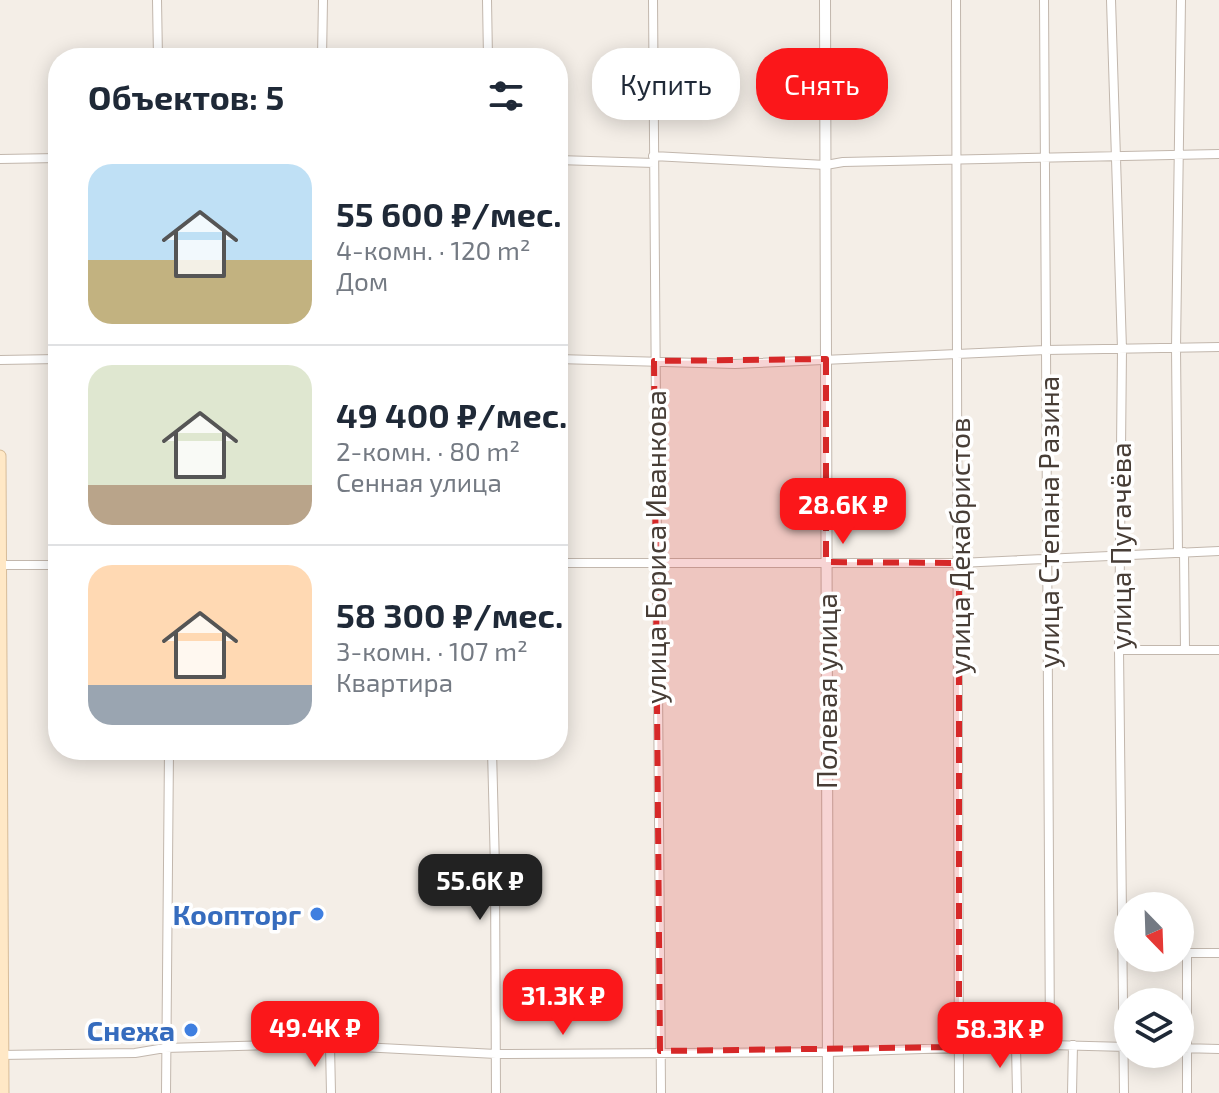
<!DOCTYPE html>
<html lang="ru">
<meta charset="utf-8">
<style>
body{margin:0;font-family:"Exo 2",sans-serif;background:#f6f6f7;color:#1f2937;height:100vh;display:flex;flex-direction:column;font-size:30px;white-space:nowrap}
*{box-sizing:border-box;margin:0}
p{font-size:26px;color:#747a83}
.icon{flex:none;width:44px;height:44px;fill:none;stroke:currentColor;stroke-width:2;stroke-linecap:round;stroke-linejoin:round}
.map{position:relative;flex:1;overflow:hidden}
.drawer{position:absolute;left:48px;top:48px;width:520px;height:712px;display:flex;flex-direction:column;background:#fff;border-radius:32px;box-shadow:0 4px 20px #0003}
.drawer>*{flex:none}
.banner{position:absolute;left:592px;top:48px;width:506px;height:72px;display:flex;gap:16px}
.needle{width:52px;rotate:157deg}
.tools{position:absolute;left:1114px;top:892px;display:grid;gap:16px}
.tools a{display:grid;place-items:center;width:80px;height:80px;border-radius:50%;background:#fff;box-shadow:0 4px 20px #0003;font-size:40px}
.price{position:absolute;translate:-50% -68px;padding:0 18px;border-radius:16px;background:#fb171a;color:#fff;font-size:26px;line-height:52px;filter:drop-shadow(0 2px 4px #0008)}
.price::after{content:'';position:absolute;left:50%;top:48px;width:24px;height:18px;margin-left:-12px;background:inherit;clip-path:polygon(0 0,100% 0,50% 100%)}
.price.current{background:#222;color:#fff}
ul{padding:0;list-style:none}
li{display:flex;align-items:center;gap:24px;height:200px;padding:0 40px}
li+li{border-top:2px solid #e0e1e3}
li span{display:grid;place-items:center;flex:none;width:224px;height:160px;border-radius:24px;color:#555}
li>.icon{margin-inline-start:auto}
span .icon{width:96px;height:96px;fill:#fffc;stroke-width:1}
li b{font-size:34px}
h2{display:flex;justify-content:space-between;align-items:center;height:96px;padding:0 40px;font-size:34px}
.tag{padding:0 28px;border-radius:32px;background:#fff;box-shadow:0 4px 20px #0003;font-size:28px;line-height:72px}
.tag.current{background:#fb171a;color:#fff}
.map>svg:first-child{display:block}
.lines{fill:none;stroke-linecap:round;stroke-linejoin:round}
.minor-casing{stroke:#c2b7ad;stroke-width:10}
.tertiary-casing{stroke:#c2b7ad;stroke-width:12}
.secondary-casing{stroke:#d7bc99;stroke-width:13}
.minor{stroke:#fff;stroke-width:8}
.tertiary{stroke:#fff;stroke-width:10}
.secondary{stroke:#ffe8c6;stroke-width:11}
.marked{fill:#d62828;fill-opacity:0.2;stroke:#d62828;stroke-width:6;stroke-dasharray:16 10;stroke-linejoin:round}
.shop-dot{fill:#3f7fe0;stroke:#fff;stroke-width:3}
.labels{text-anchor:middle;dominant-baseline:central;stroke-width:7;stroke-linejoin:round;paint-order:stroke}
.street-label{font-size:28px;fill:#473d36;stroke:#fff}
.shop-label{font-size:28px;font-weight:bold;fill:#366cbe;stroke:#fff;text-anchor:end}
</style>
<div class="map">
<svg width="1219" height="1093" viewBox="0 0 1219 1093">
<rect width="100%" height="100%" fill="#f4eee7"/>
<g class="lines">
<defs>
<path id="minor" d="M157,0l1,58
M487,0l1,58
M653,0l8,1093
M956,0l3,1093
M1044,0l6,1045
M1111,0l11,349 -3,301 5,443
M322,58l1,-58
M653,156l173,9 17,-3 376,-8
M0,159l58,-1
M558,160l96,3
M558,359l177,5 311,-14 173,-3
M0,360l58,-1
M1178,552l-2,-204 5,-348
M1184,552l1,98
M558,563h401l260,-12
M0,565h58
M1119,650h100
M492,750l3,118 1,225
M1180,953h39
M330,1045l1,48
M1016,1046l1,47
M1180,1048l39,1
M0,1055l135,-2 30,-5 139,-4 192,10 332,-2 222,-7 78,2
M166,1093l3,-343
M1072,1093l1,-48
M1187,1093v-140"/>
<path id="tertiary" d="M825,0l3,1093"/>
<path id="secondary" d="M0,456l3,637"/>
</defs>
<!-- minor casing -->
<use href="#minor" class="minor-casing"/>
<!-- tertiary casing -->
<use href="#tertiary" class="tertiary-casing"/>
<!-- secondary casing -->
<use href="#secondary" class="secondary-casing"/>
<!-- minor -->
<use href="#minor" class="minor"/>
<!-- tertiary -->
<use href="#tertiary" class="tertiary"/>
<!-- secondary -->
<use href="#secondary" class="secondary"/>
</g>
<!-- marked area -->
<path class="marked" d="M826,359v203l133,1v484l-299,4 -6,-690z"/>
<!-- markers -->
<g class="shop-dot">
<circle cx="317" cy="914" r="8"/>
<circle cx="191" cy="1030" r="8"/>
</g>
<g class="labels">
<!-- street labels -->
<g class="street-label">
<text transform="translate(1048 522) rotate(-90)">улица Степана Разина</text>
<text transform="translate(959 546) rotate(-90)">улица Декабристов</text>
<text transform="translate(1120 546) rotate(-90)">улица Пугачёва</text>
<text transform="translate(655 547) rotate(-90)">улица Бориса Иванкова</text>
<text transform="translate(826 691) rotate(-90)">Полевая улица</text>
</g>
<!-- shop labels -->
<g class="shop-label">
<text x="301" y="914">Коопторг</text>
<text x="175" y="1030">Снежа</text>
</g>
</g>
</svg>
<div class="tools">
<a><svg class="needle" viewBox="-14 -14 28 28"><path d="M0-13l5 13h-10z" fill="#e53935"/><path d="M0 13l5-13h-10z" fill="#747a83"/></svg></a>
<a><svg class="icon" aria-label="layers" viewBox="0 0 24 24"><path d="M12 4l9 5-9 5-9-5zM3 14l9 5 9-5"/></svg></a>
</div>
<b class="price" style="left:843px;top:546px">28.6K ₽</b>
<b class="price current" style="left:480px;top:922px">55.6K ₽</b>
<b class="price" style="left:563px;top:1037px">31.3K ₽</b>
<b class="price" style="left:315px;top:1069px">49.4K ₽</b>
<b class="price" style="left:1000px;top:1070px">58.3K ₽</b>
<div class="banner">
<a class="tag">Купить</a>
<a class="tag current">Снять</a>
</div>
<section class="drawer">
<h2>Объектов: 5<svg class="icon" aria-label="filters" viewBox="0 0 24 24"><path d="M4 7h16M4 17h16"/><circle cx="9" cy="7" r="2"/><circle cx="15" cy="17" r="2"/></svg></h2>
<ul>
<li><span style="background:linear-gradient(#bfe0f5 60%,#c2b280 0)"><svg class="icon" aria-label="home" viewBox="0 0 24 24"><path d="M3 11l9-7 9 7M6 9v11h12V9"/></svg></span><div><b>55 600 ₽/мес.</b><p>4-комн. · 120 m²</p><p>Дом</p></div></li>
<li><span style="background:linear-gradient(#dfe7d0 75%,#b9a48a 0)"><svg class="icon" aria-label="home" viewBox="0 0 24 24"><path d="M3 11l9-7 9 7M6 9v11h12V9"/></svg></span><div><b>49 400 ₽/мес.</b><p>2-комн. · 80 m²</p><p>Сенная улица</p></div></li>
<li><span style="background:linear-gradient(#ffd9b3 75%,#9aa5b1 0)"><svg class="icon" aria-label="home" viewBox="0 0 24 24"><path d="M3 11l9-7 9 7M6 9v11h12V9"/></svg></span><div><b>58 300 ₽/мес.</b><p>3-комн. · 107 m²</p><p>Квартира</p></div></li>
</ul>
</section>
</div>
